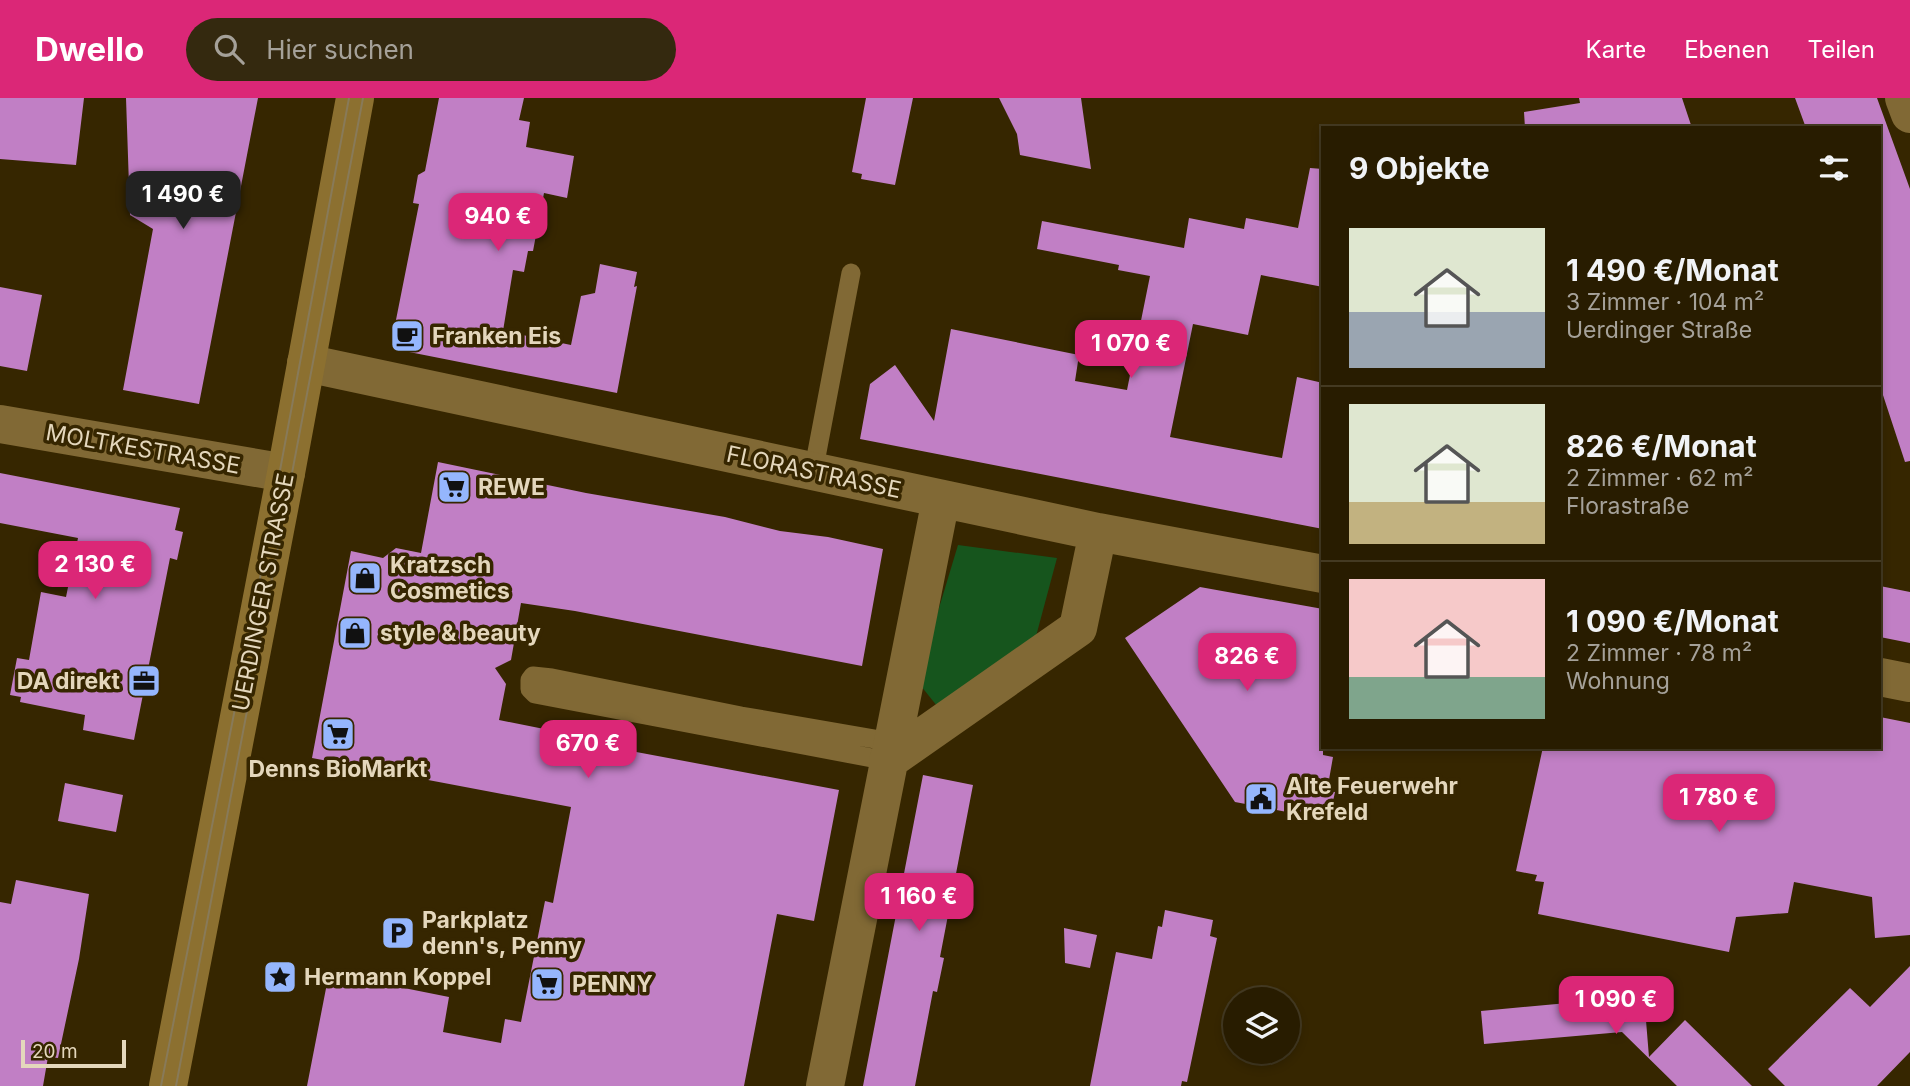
<!DOCTYPE html>
<html lang="de">
<meta charset="utf-8">
<style>
body{margin:0;font-family:Inter,sans-serif;background:#34290f;color:#f1f3f6;height:100vh;display:flex;flex-direction:column;font-size:26px;white-space:nowrap}
*{box-sizing:border-box;margin:0}
p{font-size:23px;color:#a5a199}
.icon{flex:none;width:38px;height:38px;fill:none;stroke:currentColor;stroke-width:2;stroke-linecap:round;stroke-linejoin:round}
.map{position:relative;flex:1;overflow:hidden}
.side{position:absolute;left:1321px;top:28px;width:560px;height:623px;display:flex;flex-direction:column;background:#281c00;border-radius:0px;box-shadow:0 4px 10px #0003,0 0 0 2px #443a22}
.side>*{flex:none}
.fabs{position:absolute;left:1223px;top:889px;display:grid;gap:14px}
.fabs a{display:grid;place-items:center;width:77px;height:77px;border-radius:50%;background:#281c00;box-shadow:0 4px 10px #0003,0 0 0 2px #443a22;font-size:35px}
.scale{position:absolute;left:21px;bottom:18px;width:105px;box-sizing:border-box;padding-left:7px;border:4px solid #e4d7bc;border-top:0;font-size:19px;line-height:24px;white-space:nowrap;color:#e4d7bc;-webkit-text-stroke:5px #362600;paint-order:stroke}
.price{position:absolute;translate:-50% -60px;padding:0 16px;border-radius:14px;background:#db2777;color:#fff;font-size:23px;line-height:46px;filter:drop-shadow(0 2px 4px #0008)}
.price::after{content:'';position:absolute;left:50%;top:42px;width:21px;height:16px;margin-left:-10px;background:inherit;clip-path:polygon(0 0,100% 0,50% 100%)}
.price.on{background:#222;color:#fff}
ul{padding:0;list-style:none}
li{display:flex;align-items:center;gap:21px;height:175px;padding:0 28px}
li+li{border-top:2px solid #443a22}
li span{display:grid;place-items:center;flex:none;width:196px;height:140px;border-radius:0px;color:#555}
li>.icon{margin-inline-start:auto}
span .icon{width:84px;height:84px;fill:#fffc;stroke-width:1}
li b{font-size:30px}
h2{display:flex;justify-content:space-between;align-items:center;height:84px;padding:0 28px;font-size:30px}
header{display:flex;align-items:center;gap:42px;box-sizing:border-box;height:98px;padding:0 35px;background:#db2777;color:#fff}
header strong{font-size:33px}
nav{display:flex;gap:38px;margin-inline-start:auto;font-size:24px}
.search{width:490px;height:63px;background:#34290f;display:flex;align-items:center;gap:18px;box-sizing:border-box;padding:0 24px;border-radius:38px;color:#a5a199;font-size:26px}
.map>svg:first-child{display:block}
.green{fill:#16551d}
.building{fill:#c17fc5}
.lines{fill:none;stroke-linecap:round;stroke-linejoin:round}
.lane{stroke:#816935;stroke-width:19}
.street{stroke:#816935;stroke-width:38}
.secondary{stroke:#8c7030;stroke-width:38}
.tram{stroke:#887a59;stroke-width:2}
.labels{text-anchor:middle;dominant-baseline:central;stroke-width:7;stroke-linejoin:round;paint-order:stroke}
.poi-label{font-size:23px;font-weight:bold;fill:#e4d7bc;stroke:#362600;text-anchor:start}
.street-label{font-size:23px;fill:#e4d7bc;stroke:#362600}
</style>
<header>
<strong>Dwello</strong>
<div class="search"><svg class="icon" aria-label="search" viewBox="0 0 24 24"><circle cx="10" cy="10" r="6"/><path d="M15 15l6 6"/></svg>Hier suchen</div>
<nav><a>Karte</a><a>Ebenen</a><a>Teilen</a></nav>
</header>
<div class="map">
<svg width="1910" height="988" viewBox="0 0 1910 988">
<rect width="100%" height="100%" fill="#362600"/>
<!-- green -->
<path class="green" d="M958,447l99,13 -22,82 -94,71 -24,-30z"/>
<!-- building -->
<path class="building" d="M0,0h84l-8,67 -76,-6z
M126,0h132l-59,306 -76,-14 30,-161 -23,-14z
M439,0h85l-5,22 11,2 -4,25 48,9 -7,42 -23,-5 -11,58h-5l-4,21 -11,-2 -10,61 68,14 10,-49 14,-3 5,-29 37,8 -3,15 3,-1 -20,107 -218,-43 -7,-10 27,-136 -6,-1 5,-28 7,-4z
M866,0h47l-18,87 -34,-6 1,-5 -10,-2z
M999,0h82l10,71 -71,-14 -3,-21z
M1579,0h103l10,30h-167l-1,-16 56,-9z
M1795,0h82l33,91v272l-5,1 -25,-76v-258h-74z
M1310,70l13,1v118l-62,-12 -13,60 -55,-11 -23,113 112,21 15,-81 26,6v146l-463,-90 10,-55 25,-19 39,56 17,-92 128,26 -4,26 52,9 23,-114 -32,-6 1,-5 -82,-16 5,-28 142,27 5,-30 55,11 2,-11 52,10z
M0,189l42,8 -15,76 -27,-5z
M438,364l148,31 139,24 55,14 48,6 55,12 -21,117 -287,-55 -54,-8 -10,57 -16,8 11,16 -7,36 85,17 -1,5 256,48 -25,131 -37,-7 -33,172h-437l22,-113 120,24 -6,35 58,11 4,-24 16,3 24,-121 8,2 18,-96 -259,-49 39,-207 32,7 13,-10 25,5z
M0,375l180,35 -5,22 8,2 -6,28 -7,-2 -36,182 -51,-10 2,-15 -65,-13 1,-5 -11,-2 7,-37 12,2 12,-68 25,5 12,-59 -78,-15z
M1880,488l30,6v51l-30,-6z
M1200,489l123,22v146l10,2 -6,34 8,1 -6,28 -94,-18 -110,-164z
M1880,619l30,6v212l-35,3 -3,-41 -78,-15 -6,31 -52,4 -7,35 -191,-38 6,-32 -9,-1 2,-6 -21,-4 27,-124h337z
M923,677l50,10 -33,172 4,1 -7,34 -4,-1 -18,95h-52z
M65,685l58,12 -7,37 -58,-11z
M16,782l73,14 -10,65 -21,99 -10,-1 -5,29h-43v-184l11,2z
M1165,812l48,10 -3,16 7,2 -30,144 -5,-1 -1,5h-91l26,-134 36,7 6,-33 4,1z
M1064,830l33,7 -7,33 -25,-5z
M1910,868v86l-33,34h-92l-17,-17 82,-81 20,19z
M1644,898l5,61 36,-37 67,66h-75l-55,-54 -138,12 -3,-33z"/>
<g class="lines">
<!-- lane -->
<path class="lane" d="M813,375l38,-200
M888,663l-353,-67 -5,-5v-9l3,-4 19,2 189,38 151,26"/>
<!-- street -->
<path class="street" d="M1904,0l6,16
M306,265l792,169 225,42
M0,326l286,49
M1880,579l30,6
M888,663l190,-133 20,-96
M825,988l116,-587"/>
<!-- secondary -->
<path class="secondary" d="M168,988l118,-613 69,-375"/>
<!-- tram -->
<path class="tram" d="M161,988l90,-459 98,-529
M176,988l187,-988"/>
</g>
<!-- icons -->
<defs>
<symbol id="cafe-square" viewBox="-11 -11 22 22"><rect x="-9" y="-9" width="18" height="18" rx="4" fill="#95b6fd" stroke="#362600"/><path d="M-5.5-4.5H6V0H3Q3 3.5 0 3.5H-2.5Q-5.5 3.5-5.5 0ZM3-3.2v2h1.7v-2ZM-6 4.5H4V6H-6Z" fill="#111"/></symbol>
<symbol id="supermarket-square" viewBox="-11 -11 22 22"><rect x="-9" y="-9" width="18" height="18" rx="4" fill="#95b6fd" stroke="#362600"/><path d="M-6-5.5h2.5l.6 2H6L4.5 2H-2.5L-4.4-4H-6ZM-1.5 3.2a1.3 1.3 0 1 0 .1 0ZM3 3.2a1.3 1.3 0 1 0 .1 0Z" fill="#111"/></symbol>
<symbol id="shop-square" viewBox="-11 -11 22 22"><rect x="-9" y="-9" width="18" height="18" rx="4" fill="#95b6fd" stroke="#362600"/><path d="M-5-2.5h2.3a2.7 3.5 0 0 1 5.4 0H5L5.5 6h-11ZM-1.5-2.5h3a1.5 2.3 0 0 0-3 0Z" fill="#111"/></symbol>
<symbol id="office-square" viewBox="-11 -11 22 22"><rect x="-9" y="-9" width="18" height="18" rx="4" fill="#95b6fd" stroke="#362600"/><path d="M-6-3h4V-5.5h4V-3h4V5H-6ZM-1-4.5V-3h2v-1.5ZM-6 0V1H6V0Z" fill="#111"/></symbol>
<symbol id="civic-square" viewBox="-11 -11 22 22"><rect x="-9" y="-9" width="18" height="18" rx="4" fill="#95b6fd" stroke="#362600"/><path d="M-.6-6.5H3V-4.5H.6V-3L4-1V1h2V6H-6V1h2V-1L-.6-3ZM-1.2 2.5V6h2.4V2.5Z" fill="#111"/></symbol>
<symbol id="parking-square" viewBox="-11 -11 22 22"><rect x="-9" y="-9" width="18" height="18" rx="4" fill="#95b6fd" stroke="#362600"/><path d="M-3.5-5.5H1a3.5 3.5 0 0 1 0 7H-1V5.5H-3.5ZM-1-3.4V-.6H.8a1.4 1.4 0 0 0 0-2.8Z" fill="#111"/></symbol>
<symbol id="sight-square" viewBox="-11 -11 22 22"><rect x="-9" y="-9" width="18" height="18" rx="4" fill="#95b6fd" stroke="#362600"/><path d="M0-6L1.8-2.2L6-1.7L2.9 1.2L3.7 5.4L0 3.3L-3.7 5.4L-2.9 1.2L-6-1.7L-1.8-2.2Z" fill="#111"/></symbol>
</defs>
<g fill-rule="evenodd">
<use href="#cafe-square" x="388" y="219" width="38" height="38"/>
<use href="#supermarket-square" x="435" y="370" width="38" height="38"/>
<use href="#shop-square" x="346" y="461" width="38" height="38"/>
<use href="#shop-square" x="336" y="516" width="38" height="38"/>
<use href="#office-square" x="125" y="564" width="38" height="38"/>
<use href="#supermarket-square" x="319" y="617" width="38" height="38"/>
<use href="#civic-square" x="1242" y="682" width="38" height="38"/>
<use href="#parking-square" x="379" y="816" width="38" height="38"/>
<use href="#sight-square" x="261" y="860" width="38" height="38"/>
<use href="#supermarket-square" x="528" y="867" width="38" height="38"/>
</g>
<g class="labels">
<!-- poi labels -->
<g class="poi-label">
<text x="432" y="238">Franken Eis</text>
<text x="478" y="389">REWE</text>
<text x="390" y="467">Kratzsch<tspan x="390" dy="26">Cosmetics</tspan></text>
<text x="380" y="535">style &amp; beauty</text>
<text x="120" y="583" text-anchor="end">DA direkt</text>
<text x="338" y="671" text-anchor="middle">Denns BioMarkt</text>
<text x="1286" y="688">Alte Feuerwehr<tspan x="1286" dy="26">Krefeld</tspan></text>
<text x="422" y="822">Parkplatz<tspan x="422" dy="26">denn's, Penny</tspan></text>
<text x="304" y="879">Hermann Koppel</text>
<text x="572" y="886">PENNY</text>
</g>
<!-- street labels -->
<g class="street-label">
<text transform="translate(143 351) rotate(10)">MOLTKESTRASSE</text>
<text transform="translate(814 374) rotate(12)">FLORASTRASSE</text>
<text transform="translate(263 494) rotate(-79)">UERDINGER STRASSE</text>
</g>
</g>
</svg>
<div class="fabs">
<a><svg class="icon" aria-label="layers" viewBox="0 0 24 24"><path d="M12 4l9 5-9 5-9-5zM3 14l9 5 9-5"/></svg></a>
</div>
<div class="scale">20 m</div>
<b class="price on" style="left:183px;top:133px">1 490 €</b>
<b class="price" style="left:498px;top:155px">940 €</b>
<b class="price" style="left:1131px;top:282px">1 070 €</b>
<b class="price" style="left:95px;top:503px">2 130 €</b>
<b class="price" style="left:1247px;top:595px">826 €</b>
<b class="price" style="left:588px;top:682px">670 €</b>
<b class="price" style="left:1719px;top:736px">1 780 €</b>
<b class="price" style="left:919px;top:835px">1 160 €</b>
<b class="price" style="left:1616px;top:938px">1 090 €</b>
<section class="side">
<h2>9 Objekte<svg class="icon" aria-label="filters" viewBox="0 0 24 24"><path d="M4 7h16M4 17h16"/><circle cx="9" cy="7" r="2"/><circle cx="15" cy="17" r="2"/></svg></h2>
<ul>
<li><span style="background:linear-gradient(#dfe7d0 60%,#9aa5b1 0)"><svg class="icon" aria-label="home" viewBox="0 0 24 24"><path d="M3 11l9-7 9 7M6 9v11h12V9"/></svg></span><div><b>1 490 €/Monat</b><p>3 Zimmer · 104 m²</p><p>Uerdinger Straße</p></div></li>
<li><span style="background:linear-gradient(#dfe7d0 70%,#c2b280 0)"><svg class="icon" aria-label="home" viewBox="0 0 24 24"><path d="M3 11l9-7 9 7M6 9v11h12V9"/></svg></span><div><b>826 €/Monat</b><p>2 Zimmer · 62 m²</p><p>Florastraße</p></div></li>
<li><span style="background:linear-gradient(#f6c9c9 70%,#7fa58c 0)"><svg class="icon" aria-label="home" viewBox="0 0 24 24"><path d="M3 11l9-7 9 7M6 9v11h12V9"/></svg></span><div><b>1 090 €/Monat</b><p>2 Zimmer · 78 m²</p><p>Wohnung</p></div></li>
</ul>
</section>
</div>
